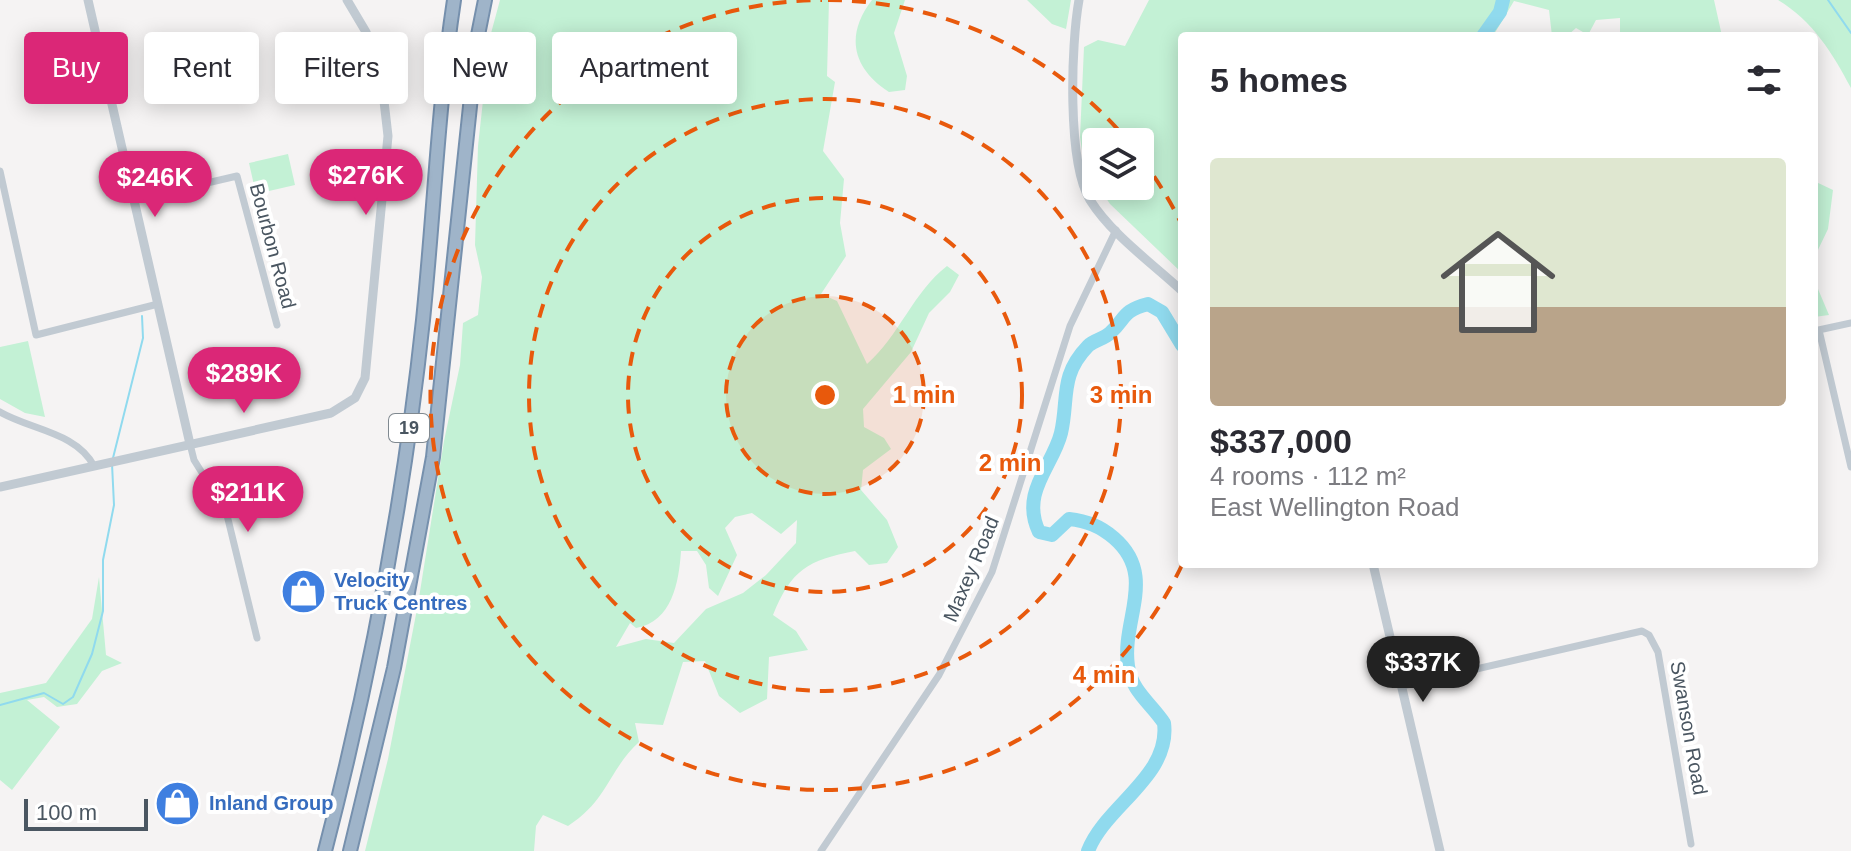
<!DOCTYPE html>
<meta charset="utf-8">
<style>
body{margin:0;font-family:Arial,sans-serif;background:#f7f7f7;color:#2b2b33;height:100vh;display:flex;flex-direction:column;font-size:30px;white-space:nowrap}
*{box-sizing:border-box;margin:0}
p{font-size:26px;color:#7c7c81}
.icon{flex:none;width:44px;height:44px;fill:none;stroke:currentColor;stroke-width:2;stroke-linecap:round;stroke-linejoin:round}
.map{position:relative;flex:1;overflow:hidden}
.sheet{position:absolute;left:1178px;top:32px;width:640px;height:536px;display:flex;flex-direction:column;background:#fff;border-radius:8px;box-shadow:0 4px 20px #0003}
.sheet>*{flex:none}
.top-card{position:absolute;left:24px;top:32px;width:760px;height:72px;display:flex;gap:16px}
.tools{position:absolute;left:1082px;top:128px;display:grid;gap:16px}
.tools a{display:grid;place-items:center;width:72px;height:72px;border-radius:8px;background:#fff;box-shadow:0 4px 20px #0003;font-size:40px}
.scale{position:absolute;left:24px;bottom:20px;width:124px;box-sizing:border-box;padding-left:8px;border:4px solid #4a5661;border-top:0;font-size:22px;line-height:28px;white-space:nowrap;color:#4a5661;-webkit-text-stroke:6px #fff;paint-order:stroke}
.price{position:absolute;translate:-50% -68px;padding:0 18px;border-radius:28px;background:#db2777;color:#fff;font-size:26px;line-height:52px;filter:drop-shadow(0 2px 4px #0008)}
.price::after{content:'';position:absolute;left:50%;top:48px;width:24px;height:18px;margin-left:-12px;background:inherit;clip-path:polygon(0 0,100% 0,50% 100%)}
.price.on{background:#222;color:#fff}
ul{padding:0;list-style:none}
li{display:grid;align-content:center;gap:16px;height:424px;padding:0 32px}
li+li{border-top:2px solid #e1e1e2}
li span{display:grid;place-items:center;height:248px;border-radius:8px;color:#555}
li>.icon{margin-inline-start:auto}
span .icon{width:144px;height:144px;fill:#fffc;stroke-width:1}
li b{font-size:34px}
h2{display:flex;justify-content:space-between;align-items:center;height:96px;padding:0 32px;font-size:34px}
.tag{padding:0 28px;border-radius:8px;background:#fff;box-shadow:0 4px 20px #0003;font-size:28px;line-height:72px}
.tag.on{background:#db2777;color:#fff}
.map>svg:first-child{display:block}
.green{fill:#c3f1d5;fill-rule:evenodd}
.lines{fill:none;stroke-linecap:round;stroke-linejoin:round}
.stream{stroke:#90daee;stroke-width:2}
.river{stroke:#90daee;stroke-width:14}
.trunk-casing{stroke:#7690ad;stroke-width:16}
.minor{stroke:#c1cad2;stroke-width:7}
.tertiary{stroke:#c1cad2;stroke-width:9}
.trunk{stroke:#9fb4c9;stroke-width:12}
.ring{fill:none;stroke:#e8590c;stroke-width:4;stroke-dasharray:14 10}
.labels{text-anchor:middle;dominant-baseline:central;stroke-width:8;stroke-linejoin:round;paint-order:stroke}
.shield{fill:#fff;stroke:#808990;stroke-width:2}
.shield-label{font-size:18px;font-weight:bold;fill:#4a5661}
.street-label{font-size:20px;fill:#4a5661;stroke:#fff}
.shop-label{font-size:20px;font-weight:bold;fill:#366cbe;stroke:#fff;text-anchor:start}
.centre{fill:#e8590c;stroke:#fff;stroke-width:4}
.ring-label{font-size:24px;text-anchor:middle;font-weight:bold;fill:#e8590c;stroke:#fff;stroke-width:8;stroke-linejoin:round;paint-order:stroke}
</style>
<div class="map">
<svg width="1851" height="851" viewBox="0 0 1851 851">
<rect width="100%" height="100%" fill="#f5f3f3"/>
<!-- green -->
<path class="green" d="M500,0h329l-2,76 8,6 -12,69 21,28 -4,44 6,33 -25,38 16,7 30,63c32,-28 47,-73 80,-98l12,9 -9,17 -21,21 -18,39 -48,57 1,18 20,11 7,11 -28,21 -2,20 26,30 11,27 -11,16 -18,2 -14,-14c-47,9 -64,19 -82,64l23,16 12,19 -39,7 -2,42 -27,14 -21,-17 -14,-35 -22,1 -20,63 -28,-2 4,19c-32,30 -30,57 -71,84l-25,-11 -7,11 -2,25h-169l23,-92 30,-155 26,-163 16,-76 3,-42 15,-8 4,-38 -7,-32 3,-99 12,-109zM752,513l29,21 16,-14 -1,23 -30,32 -23,18 -37,16 -32,34 -28,-4 -30,8 14,-24 6,5c36,-6 43,-46 45,-77h16l9,14 3,23 9,8 19,-41 -12,-27 10,-11z
M872,0h33l-11,33 13,43 -2,14 -16,2c-37,-24 -44,-57 -17,-92z
M1027,0h44l-5,29 -14,-5z
M1149,0h565l8,36h-102v-18l-24,2 -8,15 -12,-7 -9,8h-15l-3,-26 -35,-9 -21,35h-311v237l-72,-69 -12,-18h42v-44h-44v40l-2,-6 -8,1 -6,-40 4,-90 14,-7 27,6z
M1778,0h73v88c-18,-34 -38,-67 -73,-88z
M288,154l7,31 -39,9 -7,-31z
M1814,181l19,9 -5,39 -12,25 2,35 11,26 -15,2z
M28,341l17,76 -20,-4 -25,-14v-52z
M99,577l7,78 16,8 -20,8 -25,33 -20,3 -13,-10 -17,3 33,27 -48,63 -12,-10v-87l46,-10 46,-64z"/>
<g class="lines">
<!-- stream -->
<path class="stream" d="M1828,0l23,33
M113,458l30,-120 -1,-22
M0,705l44,-12 19,11 10,-7 19,-43 11,-43v-51l11,-55 -2,-41"/>
<!-- river -->
<path class="river" d="M1483,36l17,-24 3,-12
M1088,851c17,-45 83,-75 76,-128 -13,-20 -32,-31 -36,-57 -7,-46 30,-90 -14,-128 -14,-12 -27,-17 -45,-19l-17,16 -13,-3c-19,-40 14,-66 22,-99 8,-34 -2,-57 27,-87 6,-6 16,-7 22,-13 16,-14 11,-22 38,-29l14,8 20,33"/>
<defs>
<path id="trunk" d="M325,851c45,-174 79,-352 98,-531 11,-107 15,-214 31,-320
M350,851l44,-183 39,-211 44,-417 8,-40"/>
</defs>
<!-- trunk casing -->
<use href="#trunk" class="trunk-casing"/>
<!-- minor -->
<path class="minor" d="M0,171l36,164 122,-31
M134,200l103,-24 40,149
M1819,330l32,137
M1814,331l37,-8
M0,412c31,18 76,20 94,54
M190,444l4,16 32,51 31,127
M1402,686l240,-55 7,4 9,17 33,192
M821,851l118,-176 53,-103 78,-246 46,-96"/>
<!-- tertiary -->
<path class="tertiary" d="M88,0l102,444
M1079,0c-8,44 -12,163 11,200 22,35 62,63 92,91
M0,487l331,-74 24,-15 10,-20 23,-242 -7,-61 -15,-43 -19,-32
M1373,564l67,287"/>
<!-- trunk -->
<use href="#trunk" class="trunk"/>
</g>
<!-- distance rings -->
<circle cx="825" cy="395" r="99" fill="#e8590c" fill-opacity=".12"/>
<g class="ring">
<circle cx="825" cy="395" r="99"/>
<circle cx="825" cy="395" r="197"/>
<circle cx="825" cy="395" r="296"/>
<path d="M1182 565A395 395 0 1 1 822 0M828 0A395 395 0 0 1 1128 141M1140 157A395 395 0 0 1 1182 225"/>
</g>
<!-- icons -->
<defs>
<symbol id="shop-disc" viewBox="-11 -11 22 22"><circle r="9.5" fill="#3f7fe0" stroke="#fff"/><path d="M-5-2.5h2.3a2.7 3.5 0 0 1 5.4 0H5L5.5 6h-11ZM-1.5-2.5h3a1.5 2.3 0 0 0-3 0Z" fill="#fff"/></symbol>
</defs>
<g fill-rule="evenodd">
<use href="#shop-disc" x="278" y="566" width="51" height="51"/>
<use href="#shop-disc" x="152" y="778" width="51" height="51"/>
</g>
<g class="labels">
<!-- shield labels -->
<rect class="shield" x="389" y="414" width="40" height="28" rx="6"/>
<g class="shield-label">
<text x="409" y="428">19</text>
</g>
<!-- street labels -->
<g class="street-label">
<text transform="translate(273 246) rotate(75)">Bourbon Road</text>
<text transform="translate(971 569) rotate(-67)">Maxey Road</text>
<text transform="translate(1689 728) rotate(80)">Swanson Road</text>
</g>
<!-- shop labels -->
<g class="shop-label">
<text x="334" y="580">Velocity<tspan x="334" dy="23">Truck Centres</tspan></text>
<text x="209" y="803">Inland Group</text>
</g>
</g>
<circle cx="825" cy="395" r="12" class="centre"/>
<g class="ring-label">
<text x="924" y="403">1 min</text>
<text x="1121" y="403">3 min</text>
<text x="1010" y="471">2 min</text>
<text x="1104" y="683">4 min</text>
</g>
</svg>
<div class="tools">
<a><svg class="icon" aria-label="layers" viewBox="0 0 24 24"><path d="M12 4l9 5-9 5-9-5zM3 14l9 5 9-5"/></svg></a>
</div>
<div class="scale">100 m</div>
<b class="price" style="left:366px;top:217px">$276K</b>
<b class="price" style="left:155px;top:219px">$246K</b>
<b class="price" style="left:244px;top:415px">$289K</b>
<b class="price" style="left:248px;top:534px">$211K</b>
<b class="price on" style="left:1423px;top:704px">$337K</b>
<div class="top-card">
<a class="tag on">Buy</a>
<a class="tag">Rent</a>
<a class="tag">Filters</a>
<a class="tag">New</a>
<a class="tag">Apartment</a>
</div>
<section class="sheet">
<h2>5 homes<svg class="icon" aria-label="filters" viewBox="0 0 24 24"><path d="M4 7h16M4 17h16"/><circle cx="9" cy="7" r="2"/><circle cx="15" cy="17" r="2"/></svg></h2>
<ul>
<li><span style="background:linear-gradient(#dfe7d0 60%,#b9a48a 0)"><svg class="icon" aria-label="home" viewBox="0 0 24 24"><path d="M3 11l9-7 9 7M6 9v11h12V9"/></svg></span><div><b>$337,000</b><p>4 rooms · 112 m²</p><p>East Wellington Road</p></div></li>
</ul>
</section>
</div>
